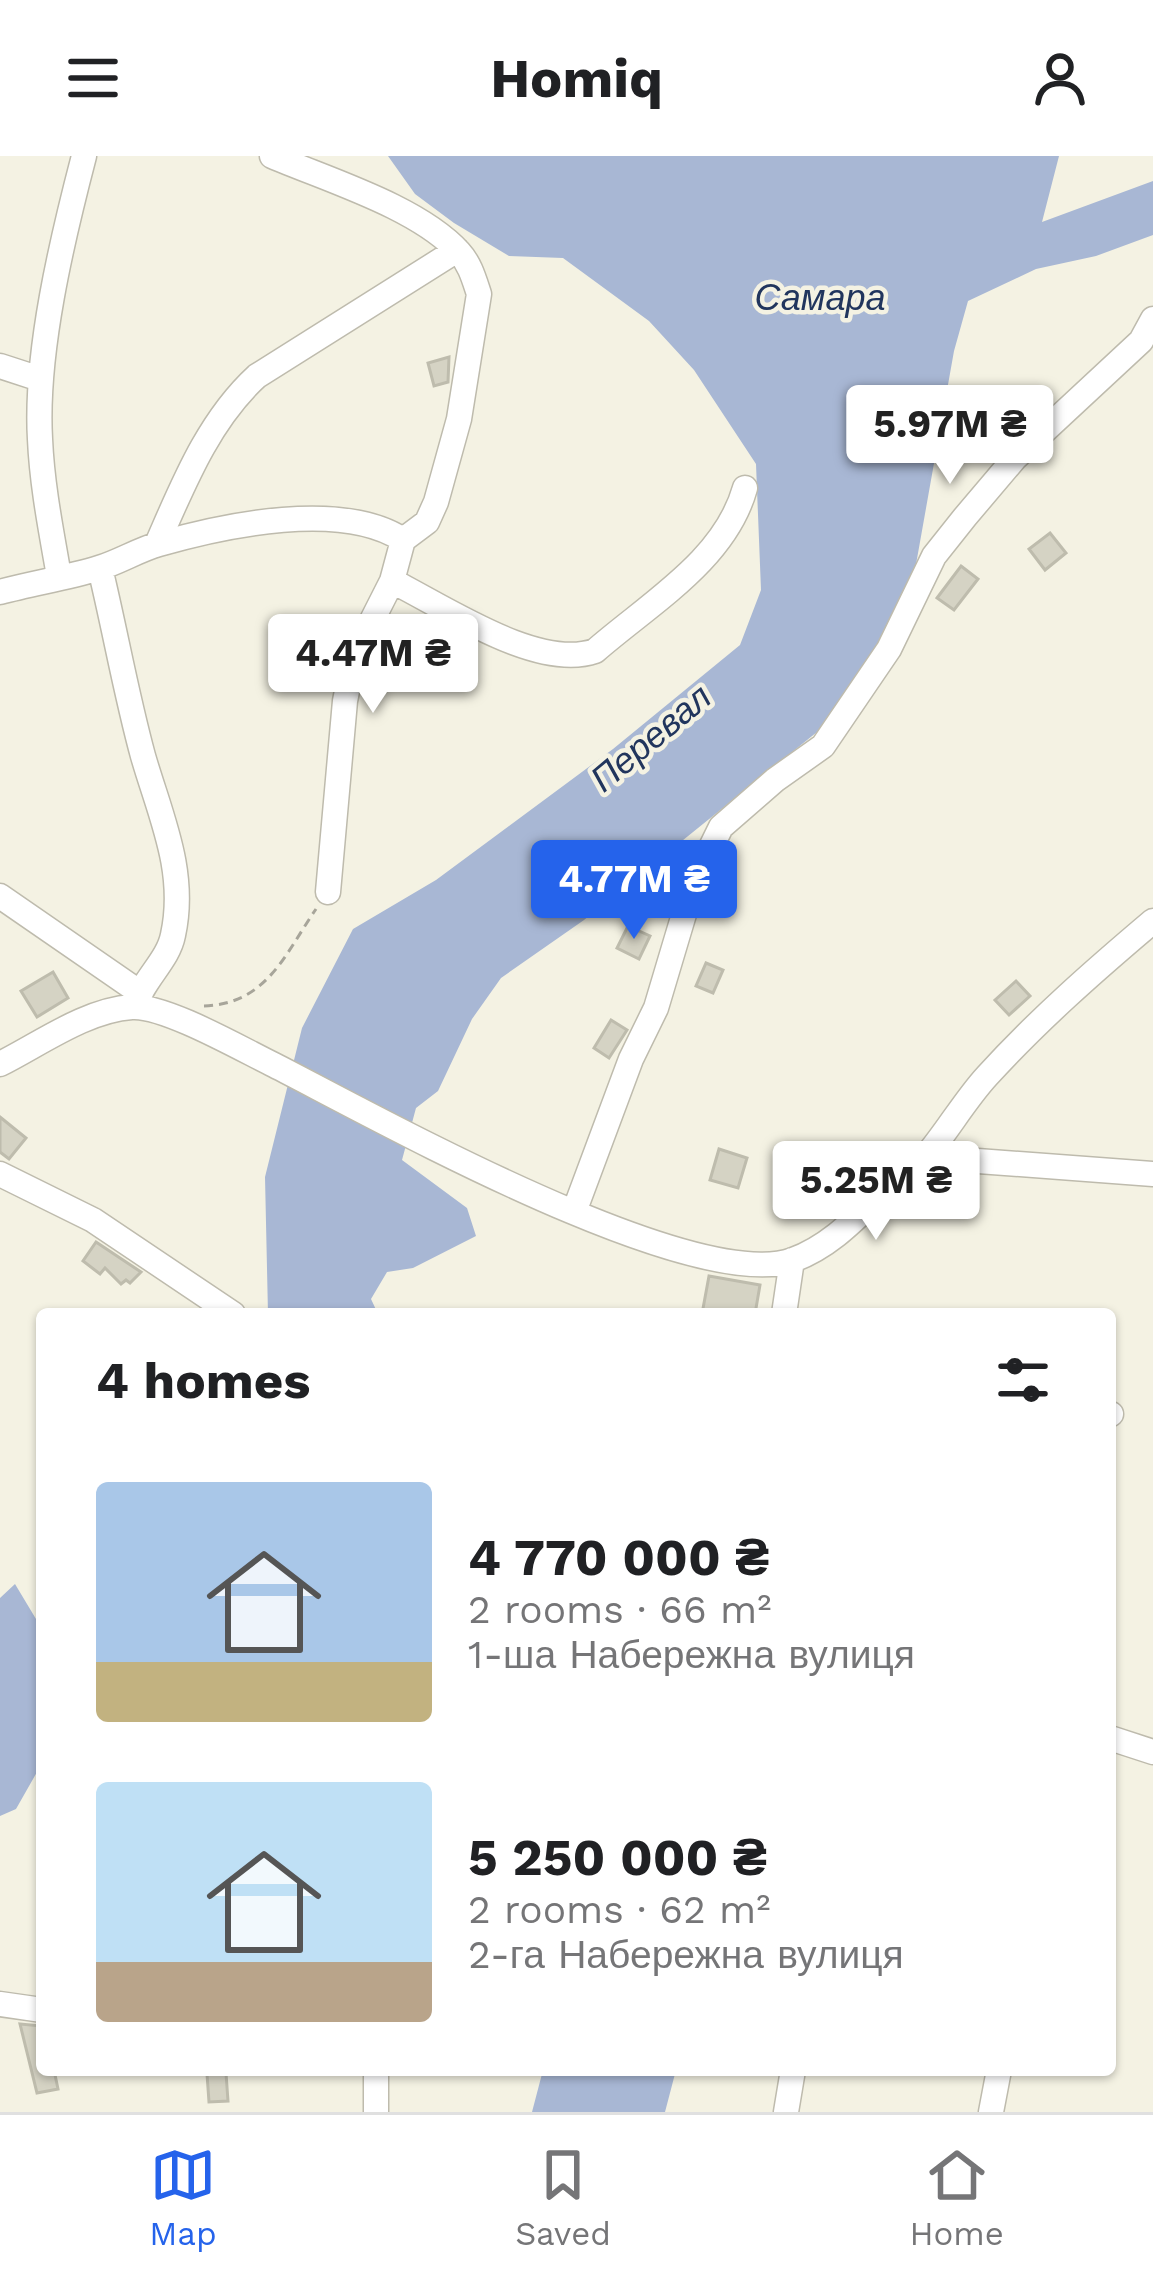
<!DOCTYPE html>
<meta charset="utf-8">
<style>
body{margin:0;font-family:"Work Sans",sans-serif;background:#f6f6f6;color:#202124;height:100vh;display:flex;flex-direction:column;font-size:45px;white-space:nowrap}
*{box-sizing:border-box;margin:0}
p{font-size:39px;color:#757577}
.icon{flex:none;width:66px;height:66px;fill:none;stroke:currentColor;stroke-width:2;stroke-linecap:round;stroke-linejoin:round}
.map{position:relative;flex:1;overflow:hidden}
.side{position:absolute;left:36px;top:1152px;width:1080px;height:768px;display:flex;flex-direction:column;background:#fff;border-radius:12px;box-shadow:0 3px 9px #0004}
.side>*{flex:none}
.price{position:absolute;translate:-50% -102px;padding:0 27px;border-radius:12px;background:#fff;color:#222;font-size:39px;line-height:78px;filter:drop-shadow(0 3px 6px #0008)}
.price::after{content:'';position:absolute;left:50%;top:72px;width:36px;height:27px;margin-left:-18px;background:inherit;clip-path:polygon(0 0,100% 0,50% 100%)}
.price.current{background:#2563eb;color:#fff}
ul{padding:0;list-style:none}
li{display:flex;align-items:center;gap:36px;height:300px;padding:0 60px}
li span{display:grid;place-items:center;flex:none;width:336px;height:240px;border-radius:12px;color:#555}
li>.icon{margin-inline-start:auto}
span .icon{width:144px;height:144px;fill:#fffc;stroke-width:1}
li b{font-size:51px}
h2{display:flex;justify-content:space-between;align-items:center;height:144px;padding:0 60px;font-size:51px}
header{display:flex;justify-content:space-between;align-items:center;height:156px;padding:0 60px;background:#fff;font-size:54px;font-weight:700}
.tabs{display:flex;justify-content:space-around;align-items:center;height:168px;border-top:3px solid #e0e0e0;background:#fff;font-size:33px;color:#757577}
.tabs a{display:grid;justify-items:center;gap:6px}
.tabs .current{color:#2563eb}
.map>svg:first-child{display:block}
.water{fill:#a8b7d4}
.building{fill:#d5d3c4;stroke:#bebcad;stroke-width:3}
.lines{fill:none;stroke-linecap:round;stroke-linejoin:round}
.minor-casing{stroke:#bebbad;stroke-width:27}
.path{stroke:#a7a59a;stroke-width:3;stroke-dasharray:9 6;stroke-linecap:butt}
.minor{stroke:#fff;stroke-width:24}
.labels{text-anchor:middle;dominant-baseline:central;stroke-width:9;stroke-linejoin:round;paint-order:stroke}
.water-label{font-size:36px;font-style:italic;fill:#21355d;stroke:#f4f2e3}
</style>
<header><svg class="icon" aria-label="menu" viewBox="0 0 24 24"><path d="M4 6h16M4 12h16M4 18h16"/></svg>Homiq<svg class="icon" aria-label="person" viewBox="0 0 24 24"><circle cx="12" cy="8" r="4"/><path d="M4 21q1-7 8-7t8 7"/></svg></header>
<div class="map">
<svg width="1153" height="1956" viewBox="0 0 1153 1956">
<rect width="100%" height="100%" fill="#f4f2e3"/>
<!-- water -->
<path class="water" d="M388,0h671l-17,66 111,-41v54l-57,21 -60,13 -68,32 -14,50 -39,219 -21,62 -77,100 -233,188 -83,58 -29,41 -34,72 -22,17 -14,52 65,48 9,28 -63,32 -26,4 -16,27 7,15h-110l-3,-137 37,-149 51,-99 83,-49 177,-131 127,-104 21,-55 -5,-126 -62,-94 -45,-49 -86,-63 -54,-2 -55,-33 -39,-29z
M15,1428l24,40 3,21 -1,120 -25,44 -16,7v-218z
M543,1914h133l-11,42h-133z"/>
<!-- building -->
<path class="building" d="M449,201l-1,25 -14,4 -6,-23z
M1050,377l16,20 -21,17 -16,-21z
M961,410l17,13 -24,31 -17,-12z
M628,770l22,10 -11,23 -22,-11z
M706,807l17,7 -10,23 -17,-7z
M53,816l15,26 -31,19 -16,-26z
M1016,825l14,15 -21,19 -14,-15z
M611,864l16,10 -18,28 -15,-10z
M0,961l26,21 -17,21 -9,-7z
M719,993l28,9 -9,30 -28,-8z
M96,1086l45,30 -11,11 -4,-3 -5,4 -16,-16 -5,6 -17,-13z
M709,1120l51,9 -5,29h-53z
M20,1868l22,2v44h12l4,19 -21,4z
M226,1917l2,28 -19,1 -2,-28z"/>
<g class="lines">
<defs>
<path id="minor" d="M272,0c56,24 146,51 187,96 11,12 15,27 20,42l-20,125 -23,83 -9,20 -24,18
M0,210l40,13
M157,388c26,-59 51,-123 100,-168l200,-126
M100,412c15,62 26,126 43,188 17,59 44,115 30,179 -5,26 -31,45 -38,72
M59,420c-8,-46 -17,-91 -19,-137 -5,-86 22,-199 44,-283
M392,425c54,27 146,90 203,70 55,-48 130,-91 150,-163
M0,436c33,-9 67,-14 99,-24 20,-6 39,-18 60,-24 66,-19 183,-44 244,-4
M328,736l17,-191 9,-45 38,-75 11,-41
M0,740l139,96
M0,908c40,-20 86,-54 132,-57 33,-2 111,43 142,58 100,51 418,230 519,195 45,-17 71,-52 106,-83 9,-8 20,-12 28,-22 21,-25 38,-55 60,-79 51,-56 108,-106 166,-155
M923,1005l28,-2 202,15
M0,1018l93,46 140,94
M574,1056l57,-153 25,-51 37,-124 28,-57 54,-47 48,-34 66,-97 45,-93 31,-39 50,-59 126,-117 12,-22
M784,1158l8,-54
M1110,1258h1
M1110,1582l43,14
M0,1848l42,6
M376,1914v42
M786,1956l7,-42
M991,1956l8,-42"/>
</defs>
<!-- minor casing -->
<use href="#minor" class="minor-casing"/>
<!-- path -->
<path class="path" d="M204,850c63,-2 81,-52 112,-97"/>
<!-- minor -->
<use href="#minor" class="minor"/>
</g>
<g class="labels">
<!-- water labels -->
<g class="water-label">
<text x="820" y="142">Самара</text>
<text transform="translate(651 582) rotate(-40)">Перевал</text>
</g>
</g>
</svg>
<b class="price" style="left:950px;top:331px">5.97M ₴</b>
<b class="price" style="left:373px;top:560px">4.47M ₴</b>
<b class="price current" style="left:634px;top:786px">4.77M ₴</b>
<b class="price" style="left:876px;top:1087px">5.25M ₴</b>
<section class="side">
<h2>4 homes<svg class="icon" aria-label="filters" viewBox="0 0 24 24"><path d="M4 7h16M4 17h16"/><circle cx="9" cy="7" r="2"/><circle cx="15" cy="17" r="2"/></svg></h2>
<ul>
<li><span style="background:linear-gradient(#a9c7e8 75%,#c2b280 0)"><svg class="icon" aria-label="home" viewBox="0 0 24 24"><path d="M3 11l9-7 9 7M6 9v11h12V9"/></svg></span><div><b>4 770 000 ₴</b><p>2 rooms · 66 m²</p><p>1-ша Набережна вулиця</p></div></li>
<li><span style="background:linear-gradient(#bfe0f5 75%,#b9a48a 0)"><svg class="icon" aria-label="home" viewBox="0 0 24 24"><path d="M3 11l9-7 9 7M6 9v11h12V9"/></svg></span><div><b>5 250 000 ₴</b><p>2 rooms · 62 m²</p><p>2-га Набережна вулиця</p></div></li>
</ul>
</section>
</div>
<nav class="tabs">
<a class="current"><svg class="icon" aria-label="map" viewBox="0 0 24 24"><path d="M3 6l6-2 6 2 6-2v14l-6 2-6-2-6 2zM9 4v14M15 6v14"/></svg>Map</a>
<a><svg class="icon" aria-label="saved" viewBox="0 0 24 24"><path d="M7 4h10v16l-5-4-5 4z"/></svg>Saved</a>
<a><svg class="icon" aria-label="home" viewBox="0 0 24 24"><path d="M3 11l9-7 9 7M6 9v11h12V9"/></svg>Home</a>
</nav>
